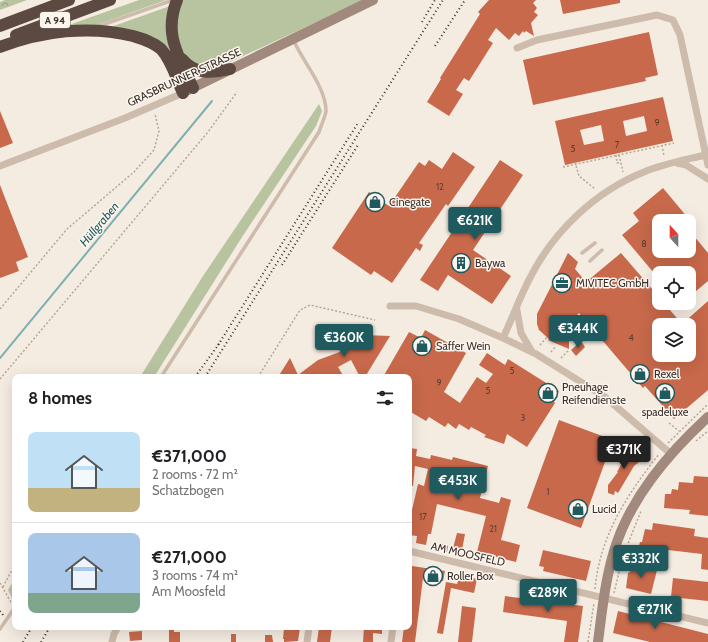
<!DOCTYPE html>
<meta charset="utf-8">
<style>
body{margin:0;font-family:Cabin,sans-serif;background:#f2f2f2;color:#202124;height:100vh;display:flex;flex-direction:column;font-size:15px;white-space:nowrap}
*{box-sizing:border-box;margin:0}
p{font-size:13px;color:#757577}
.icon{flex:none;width:22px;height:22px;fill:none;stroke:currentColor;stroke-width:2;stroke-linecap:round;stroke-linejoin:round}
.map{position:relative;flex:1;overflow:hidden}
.sheet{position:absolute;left:12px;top:374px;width:400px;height:256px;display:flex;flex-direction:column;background:#fff;border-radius:8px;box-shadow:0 4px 16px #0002}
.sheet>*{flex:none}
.needle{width:26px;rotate:339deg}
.buttons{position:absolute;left:652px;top:214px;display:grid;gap:8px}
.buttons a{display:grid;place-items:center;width:44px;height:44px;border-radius:8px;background:#fff;box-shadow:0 4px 16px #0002;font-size:20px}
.price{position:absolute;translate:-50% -34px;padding:0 9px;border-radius:4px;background:#1f5a5e;color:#fff;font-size:13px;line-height:26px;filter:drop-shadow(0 1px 2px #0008)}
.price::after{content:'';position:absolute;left:50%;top:24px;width:12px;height:9px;margin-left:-6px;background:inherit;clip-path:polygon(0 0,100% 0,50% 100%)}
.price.current{background:#222;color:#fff}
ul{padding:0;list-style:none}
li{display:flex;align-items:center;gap:12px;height:100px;padding:0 16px}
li+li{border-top:1px solid #e0e0e0}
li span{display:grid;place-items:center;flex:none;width:112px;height:80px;border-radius:8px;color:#555}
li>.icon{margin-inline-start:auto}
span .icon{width:48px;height:48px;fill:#fffc;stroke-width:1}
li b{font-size:17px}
h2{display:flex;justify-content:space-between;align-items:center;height:48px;padding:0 16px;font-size:17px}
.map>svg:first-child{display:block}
.grass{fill:#b8c4a0}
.forest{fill:url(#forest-crowns)}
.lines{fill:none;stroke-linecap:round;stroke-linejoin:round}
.stream{stroke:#7fb0b2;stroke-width:2}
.building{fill:#c8694b;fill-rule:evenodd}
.path{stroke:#b9a596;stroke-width:1.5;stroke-dasharray:2 2;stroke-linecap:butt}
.lane{stroke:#cdbbac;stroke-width:3.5}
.street{stroke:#cdbbac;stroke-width:7}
.secondary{stroke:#a18a7d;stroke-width:10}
.highway{stroke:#5c4a42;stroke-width:12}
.rail{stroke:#3b302b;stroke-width:2;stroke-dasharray:1 3;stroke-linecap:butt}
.labels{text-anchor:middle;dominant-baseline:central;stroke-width:3;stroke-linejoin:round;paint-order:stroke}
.number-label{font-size:9px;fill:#5e3e33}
.shield{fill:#fbf5ee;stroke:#756b66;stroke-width:1}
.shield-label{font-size:10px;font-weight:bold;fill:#3b302b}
.street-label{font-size:11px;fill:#3b302b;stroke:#fbf5ee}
.poi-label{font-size:11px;fill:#3b302b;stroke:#fbf5ee;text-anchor:start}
.water-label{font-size:12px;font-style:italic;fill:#1f5a5e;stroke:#fbf5ee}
</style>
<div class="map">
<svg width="708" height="642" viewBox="0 0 708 642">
<defs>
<pattern id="forest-crowns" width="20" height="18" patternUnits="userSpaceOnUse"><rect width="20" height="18" fill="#b8c4a0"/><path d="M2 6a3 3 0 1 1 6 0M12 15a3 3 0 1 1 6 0" fill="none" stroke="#97a083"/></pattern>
</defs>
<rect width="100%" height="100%" fill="#f4ebe1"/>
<!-- grass -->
<path class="grass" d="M139,0h27l-78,28 -36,3z
M182,0h182l-149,69 -24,-6 -9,-12 -4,-9 -3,-22z
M170,6c-5,19 -6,27 1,46l-63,-24z
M319,104l3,7 -6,15 -74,111 -88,140h-14l63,-101z
M15,578v19l-2,3 -5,-10z"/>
<!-- forest -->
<path class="forest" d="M5,0h22l-27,10v-8z"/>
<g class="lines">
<!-- stream -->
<path class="stream" d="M0,358l212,-257"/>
</g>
<!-- building -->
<path class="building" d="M489,0h47l-3,3 4,5 -3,4 4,3 -7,8 3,13 -8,-5 -2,2 -1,-2 -4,5 -4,-3 -6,7 -13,-12 -8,12 5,3 -24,38 -5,-3 -8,12 7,4 -14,22 -22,-14 14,-23 -1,-1 40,-64 -2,-2z
M560,0h60v3l-57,11z
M649,32l9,43 -13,3 1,3 -113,24 -10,-45z
M663,97l10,44 -108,24 -10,-44zM644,116l3,15 -21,5 -3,-15zM601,125l3,16 -20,4 -4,-15z
M0,111l13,32 -13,5z
M453,152l22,15 -27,39 -2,-2 -27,39 4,2 -3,6 -4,-3 -24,35 -18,-12 -3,4 -39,-27 37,-56 20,14 30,-44 6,4 4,-6 13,9z
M500,160l23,15 -50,75 38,26 -19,28 -44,-29 -10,16 -18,-11z
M0,185l28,72 -12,5 3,9 -19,7z
M663,188l25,30 -3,3h-26v30h30v-21l19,23v28l-19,16v-24h-30v6l-37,-44 17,-14 -6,-8z
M568,253l10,9 -3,7 11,13 35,-29 38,44v6h5l18,21 26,-23v89l-34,29 -29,-33 -2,2 -64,-75 -17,16 5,2 -2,3 4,5v10l-21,-9 1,-1 -10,-9 -2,-6v-10zM659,325h30v30h-30z
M425,330l41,23 -22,39 16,11 17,-26 9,6 7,-9 -14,-9 8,-12 18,12 3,-6 51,32 -5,11 1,1 -28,44 -20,-13 -3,10 -20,-7 2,-2 -15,-8 -2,3 -10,-6 -3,5 -8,-6 -3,4 -16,-10 -3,4 -17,-10v-34h-26l26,-45 12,6z
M337,334l53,2 -25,41h-5l-9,-17 -13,7 6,10h-66l12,-19 8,17 20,-15 27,-10z
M581,341l4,6 -9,9 -5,-6z
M559,420l54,20 -32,88 -54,-20z
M630,447l12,8 -3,7 -5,4 -16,27 -3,-2 -1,4 -6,-2v-8l10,-13h-1l5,-9 -2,-1 6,-14z
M409,448l8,1 -1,7 14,3 1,-4 21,5 1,-3 35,9 -8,32 19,5 2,-6 10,3 -10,40 19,5 -4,17 -39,-10 9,-36 -49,-12 -6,30h-3l-2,11 -10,-2 1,-7 -8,-1v-12l9,-39 6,2 4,-17 -13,-3 -2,20h-4z
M694,476l14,1v39l-19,-2 1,-4 -26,-2 1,-14h6l1,-5 6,1 1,-8 14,1z
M653,523l42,6 -1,7 14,2v32l-7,-1 1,-15 -51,-6 -1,4 -12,-2 2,-8h2l3,-13 7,1z
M457,533l8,1 -3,16 -9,-2z
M442,544l6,2 -1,6 -7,-2z
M543,550l48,11 -5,20 -43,-10 1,-4 -5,-1z
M632,564l25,6 -6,24 -25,-6 2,-15 3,-2z
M412,566l33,5 -2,10 -20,-3 -8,64h-13l2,-15h5v-42z
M460,575l17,4 -3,14 -23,-5 -8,46 -6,-1 9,-51 11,2z
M673,578l35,4v19l-37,-4z
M505,596l78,10 -5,36h-14l3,-21 -64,-9z
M462,606l14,2 -4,34h-14z
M618,611l90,23v8h-58l-37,-9z
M169,627h5v5h6v10h-11z
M284,627l16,1 -2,13 -14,1v-3h-1z
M319,627h13l-2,15h-13z
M364,627h18v7l-9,-1v9h-10z
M142,631v9l-12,1 -1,-9z
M231,634h5v8h-5z
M265,635h7l1,7h-8z"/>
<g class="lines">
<!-- path -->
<path class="path" d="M662,145l2,11
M616,155l1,8 4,-1
M619,155l4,17
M575,162l4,14 16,13
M563,167l111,-24
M0,309l67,-80 67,-57 20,-22 5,-19 -4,-17
M540,345l7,-8
M551,352l5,-6
M561,358l8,-8
M258,377l42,-67 10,-5 65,15
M0,379l208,-247 29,-40
M669,423l10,8
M696,441l12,-10
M668,443l40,-39
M0,583l12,21
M3,587l12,-23
M595,589c5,-54 32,-94 64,-135
M614,593l9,-37 18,-45
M588,642l6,-39"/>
<!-- lane -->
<path class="lane" d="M99,26l74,-26
M582,253l13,-10
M590,261l12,-11
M161,377l158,-245c2,-7 6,-14 7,-21 0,-24 -24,-50 -33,-72
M0,629l15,-22"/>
<!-- street -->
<path class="street" d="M517,48l20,-8 120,-25 16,5 7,15 28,130
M677,163l9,2 22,14
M0,166l125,-48 58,-25
M390,306h26l43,13 44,19 33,16 69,43 66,57
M517,310l4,23 10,17
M503,338c10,-21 17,-42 28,-62 23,-45 65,-85 113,-104 19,-8 41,-12 61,-17
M409,551l299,72
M112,642l2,-8 4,-7
M307,642l2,-15
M391,642l2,-15"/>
<!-- secondary -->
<path class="secondary" d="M186,91l187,-91
M598,642c4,-31 7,-61 16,-91 16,-53 54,-97 94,-134"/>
<!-- highway -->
<path class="highway" d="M177,0c-14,35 2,56 16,88
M0,26l69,-26
M16,35l94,-35
M0,47c42,-16 89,-22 133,-11 10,3 20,6 28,13 11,12 15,29 22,44
M182,59c13,16 30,14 48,10"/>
<!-- rail -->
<path class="rail" d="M422,22l13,-22
M435,46l30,-46
M282,265l76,-120
M218,345l140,-222
M195,377l26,-36
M205,377l238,-377
M0,611l3,4
M23,642l9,-15
M41,642l9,-15"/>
</g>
<!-- icons -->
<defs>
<symbol id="shop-ring" viewBox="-11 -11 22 22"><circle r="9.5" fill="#fbf5ee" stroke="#1f5a5e" stroke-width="1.5"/><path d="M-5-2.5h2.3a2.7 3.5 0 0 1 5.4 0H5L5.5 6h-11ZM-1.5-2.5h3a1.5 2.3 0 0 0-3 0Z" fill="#1f5a5e"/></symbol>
<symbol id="building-ring" viewBox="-11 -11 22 22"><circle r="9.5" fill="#fbf5ee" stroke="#1f5a5e" stroke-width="1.5"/><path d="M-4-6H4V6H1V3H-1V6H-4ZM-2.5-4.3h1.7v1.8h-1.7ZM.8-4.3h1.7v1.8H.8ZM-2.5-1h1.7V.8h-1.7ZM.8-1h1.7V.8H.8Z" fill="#1f5a5e"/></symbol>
<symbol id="office-ring" viewBox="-11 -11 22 22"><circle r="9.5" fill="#fbf5ee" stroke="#1f5a5e" stroke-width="1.5"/><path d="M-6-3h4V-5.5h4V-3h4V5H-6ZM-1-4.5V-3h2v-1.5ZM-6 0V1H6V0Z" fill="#1f5a5e"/></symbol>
</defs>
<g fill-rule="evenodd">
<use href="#shop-ring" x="364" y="191" width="22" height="22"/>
<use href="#building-ring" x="450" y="252" width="22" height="22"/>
<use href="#office-ring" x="551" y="272" width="22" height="22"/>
<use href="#shop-ring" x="411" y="335" width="22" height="22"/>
<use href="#shop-ring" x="629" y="363" width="22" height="22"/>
<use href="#shop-ring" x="537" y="382" width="22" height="22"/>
<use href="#shop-ring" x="654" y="382" width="22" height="22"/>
<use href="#shop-ring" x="567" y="498" width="22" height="22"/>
<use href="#shop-ring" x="422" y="565" width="22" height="22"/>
</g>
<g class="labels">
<!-- number labels -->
<g class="number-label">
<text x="657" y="122">9</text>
<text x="617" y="144">7</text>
<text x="573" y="148">5</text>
<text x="440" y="186">12</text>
<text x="644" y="243">8</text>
<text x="631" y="337">4</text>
<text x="512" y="370">5</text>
<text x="439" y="382">9</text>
<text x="488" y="390">5</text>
<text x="523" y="417">3</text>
<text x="548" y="491">1</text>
<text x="423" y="516">17</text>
<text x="493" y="528">21</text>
</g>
<!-- shield labels -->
<rect class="shield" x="40" y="12" width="30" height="16" rx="3"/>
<g class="shield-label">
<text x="55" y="20">A 94</text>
</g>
<!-- street labels -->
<g class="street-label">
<text transform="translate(184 77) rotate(-25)">GRASBRUNNER STRASSE</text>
<text transform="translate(468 554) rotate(13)">AM MOOSFELD</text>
</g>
<!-- poi labels -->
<g class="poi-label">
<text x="389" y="202">Cinegate</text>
<text x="475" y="263">Baywa</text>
<text x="576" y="283">MIVITEC GmbH</text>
<text x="436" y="346">Saffer Wein</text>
<text x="654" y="374">Rexel</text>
<text x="562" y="387">Pneuhage<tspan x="562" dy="13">Reifendienste</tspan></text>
<text x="665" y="412" text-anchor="middle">spadeluxe</text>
<text x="592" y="509">Lucid</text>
<text x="447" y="576">Roller Box</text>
</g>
<!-- water labels -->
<g class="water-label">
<text transform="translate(99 224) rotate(-50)">Hüllgraben</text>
</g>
</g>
</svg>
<div class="buttons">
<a><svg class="needle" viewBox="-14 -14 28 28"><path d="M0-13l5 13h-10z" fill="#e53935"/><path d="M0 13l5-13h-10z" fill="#757577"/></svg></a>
<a><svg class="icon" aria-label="locate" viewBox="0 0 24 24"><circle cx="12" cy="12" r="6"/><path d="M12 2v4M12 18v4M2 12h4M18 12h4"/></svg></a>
<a><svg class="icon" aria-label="layers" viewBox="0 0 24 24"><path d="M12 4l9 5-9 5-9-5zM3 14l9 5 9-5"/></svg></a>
</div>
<b class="price" style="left:475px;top:241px">€621K</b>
<b class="price" style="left:578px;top:349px">€344K</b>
<b class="price" style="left:344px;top:358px">€360K</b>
<b class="price current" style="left:624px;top:470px">€371K</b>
<b class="price" style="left:458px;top:501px">€453K</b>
<b class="price" style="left:641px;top:579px">€332K</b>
<b class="price" style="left:548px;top:613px">€289K</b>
<b class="price" style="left:655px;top:630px">€271K</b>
<section class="sheet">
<h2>8 homes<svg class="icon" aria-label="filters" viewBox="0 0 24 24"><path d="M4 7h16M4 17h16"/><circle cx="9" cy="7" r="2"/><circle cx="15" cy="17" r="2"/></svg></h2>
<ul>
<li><span style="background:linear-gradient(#bfe0f5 70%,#c2b280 0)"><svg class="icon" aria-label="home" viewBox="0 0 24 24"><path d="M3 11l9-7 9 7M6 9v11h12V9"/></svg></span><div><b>€371,000</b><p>2 rooms · 72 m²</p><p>Schatzbogen</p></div></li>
<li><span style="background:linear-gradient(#a9c7e8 75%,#7fa58c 0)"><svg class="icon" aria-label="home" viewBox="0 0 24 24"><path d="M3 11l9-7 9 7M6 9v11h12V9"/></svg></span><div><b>€271,000</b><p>3 rooms · 74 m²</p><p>Am Moosfeld</p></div></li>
</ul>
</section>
</div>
